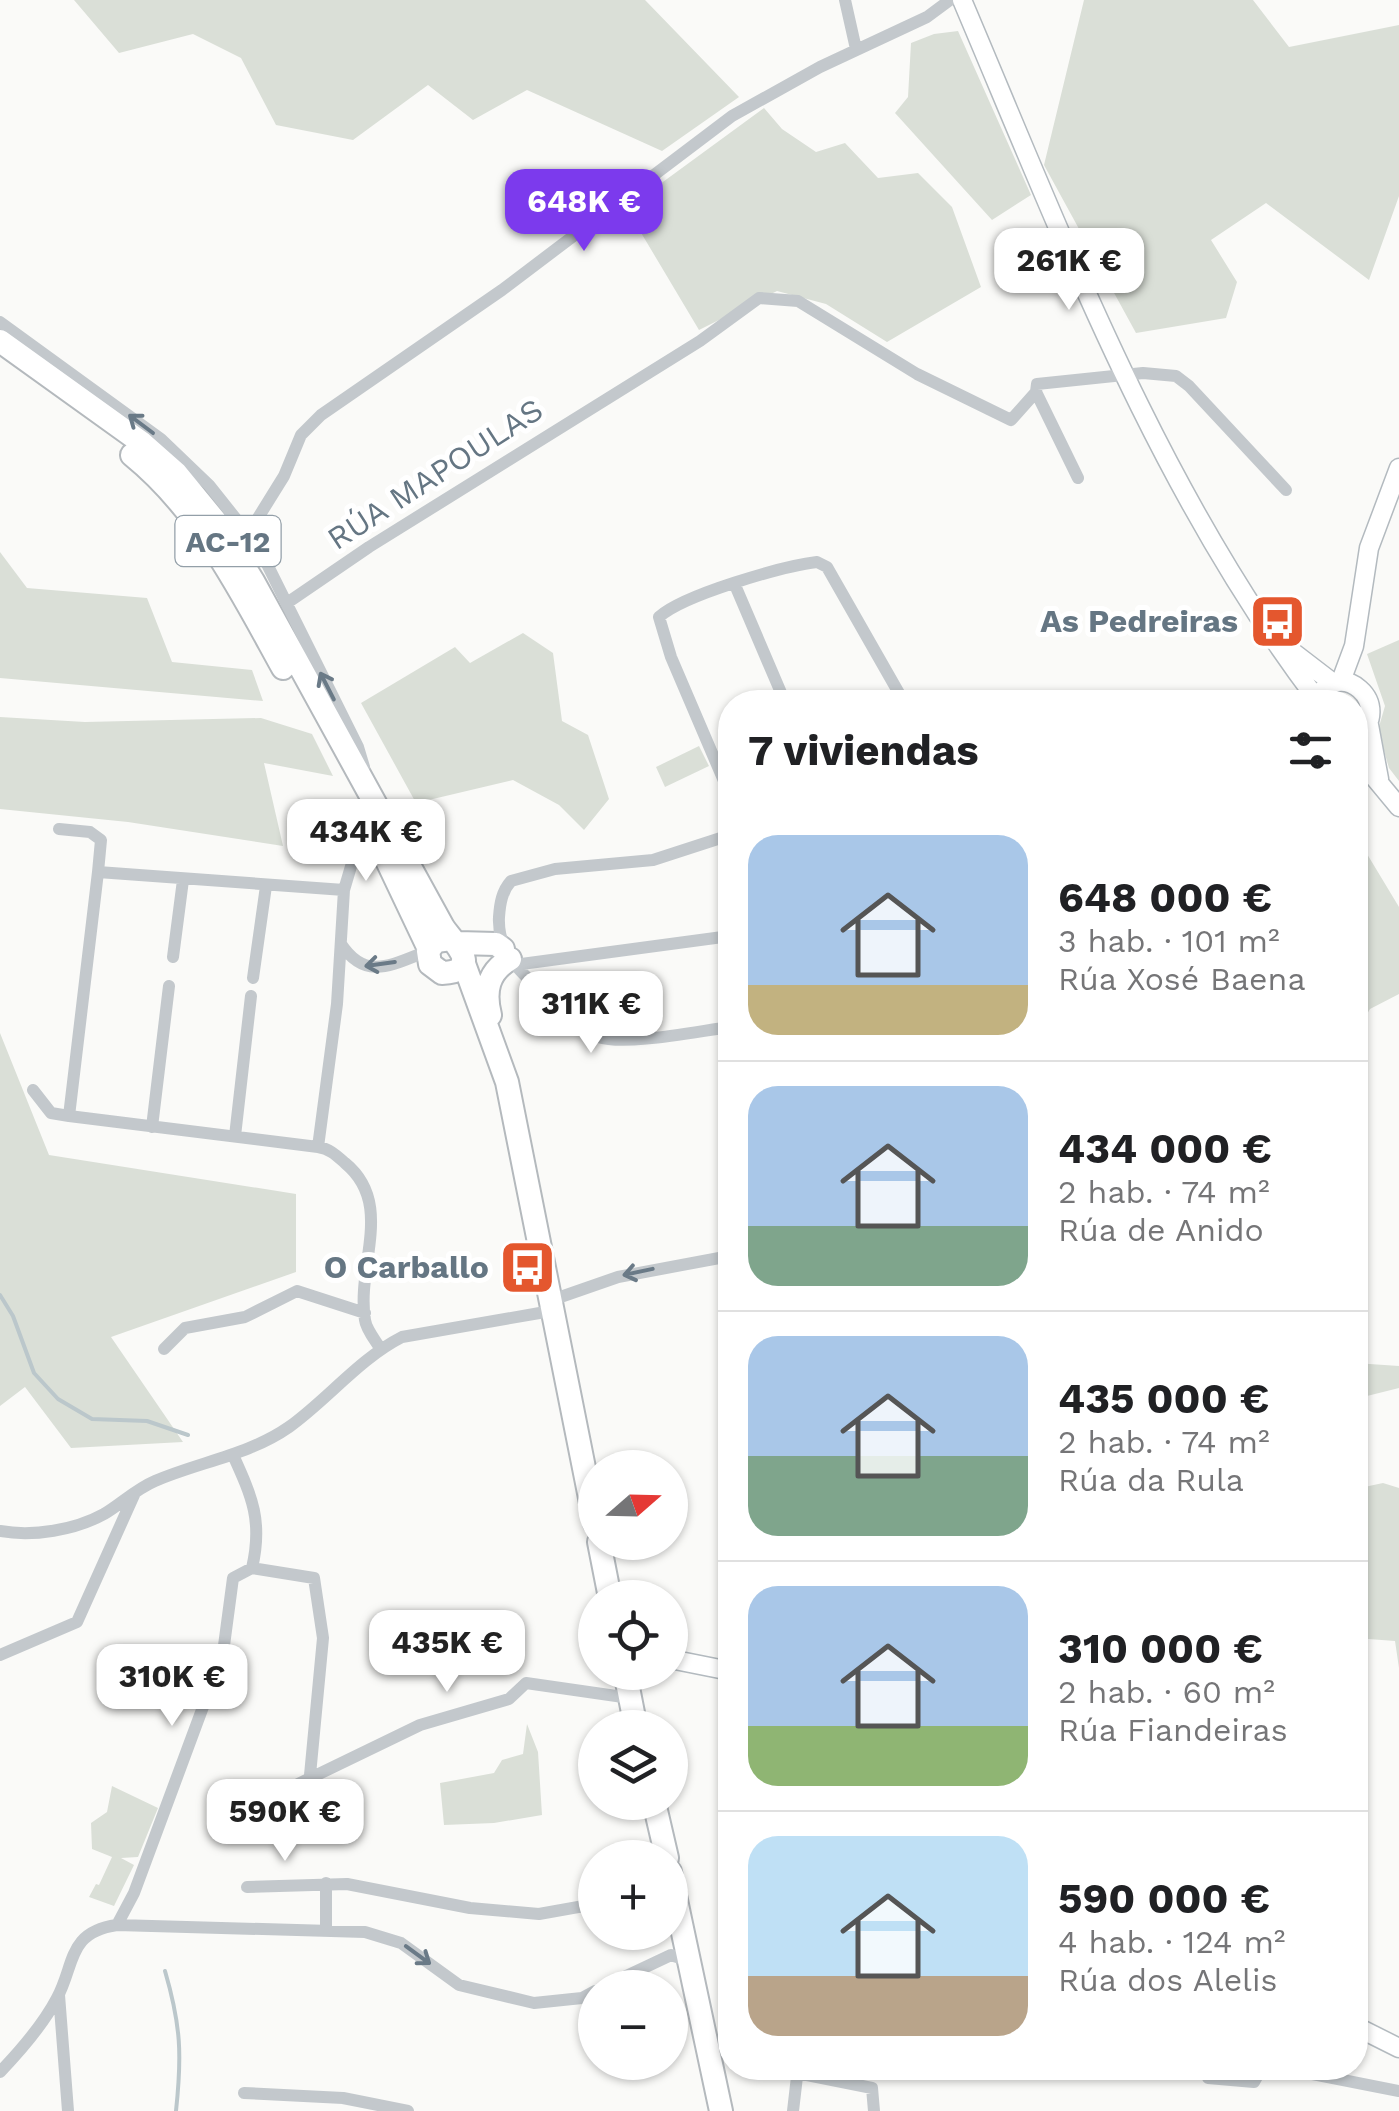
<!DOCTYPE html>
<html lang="es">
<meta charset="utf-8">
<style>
body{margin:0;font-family:"Work Sans",sans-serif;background:#f2f2f2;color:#202124;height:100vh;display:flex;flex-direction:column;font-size:38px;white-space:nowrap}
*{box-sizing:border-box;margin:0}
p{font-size:32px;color:#757577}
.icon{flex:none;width:55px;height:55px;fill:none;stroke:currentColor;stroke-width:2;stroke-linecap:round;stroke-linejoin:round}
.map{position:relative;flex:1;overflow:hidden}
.panel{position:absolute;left:718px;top:690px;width:650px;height:1390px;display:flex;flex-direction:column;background:#fff;border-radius:40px;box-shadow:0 2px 8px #0004}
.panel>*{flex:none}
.needle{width:65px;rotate:70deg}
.controls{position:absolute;left:578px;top:1450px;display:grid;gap:20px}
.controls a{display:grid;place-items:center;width:110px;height:110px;border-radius:50%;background:#fff;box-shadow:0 2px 8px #0004;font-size:50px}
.price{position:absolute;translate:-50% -85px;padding:0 22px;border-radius:20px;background:#fff;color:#222;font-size:32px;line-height:65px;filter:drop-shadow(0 2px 5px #0008)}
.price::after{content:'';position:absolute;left:50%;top:60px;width:30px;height:22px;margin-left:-15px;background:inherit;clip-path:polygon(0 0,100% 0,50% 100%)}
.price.active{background:#7c3aed;color:#fff}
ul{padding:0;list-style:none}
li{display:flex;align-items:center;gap:30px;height:250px;padding:0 30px}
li+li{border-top:2px solid #e0e0e0}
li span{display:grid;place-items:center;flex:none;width:280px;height:200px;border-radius:30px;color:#555}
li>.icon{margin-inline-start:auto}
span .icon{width:120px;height:120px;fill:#fffc;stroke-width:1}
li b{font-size:42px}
h2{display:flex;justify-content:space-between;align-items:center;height:120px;padding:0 30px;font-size:42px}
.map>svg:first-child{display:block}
.green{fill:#dadfd7}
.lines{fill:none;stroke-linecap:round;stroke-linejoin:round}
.stream{stroke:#bbc7cb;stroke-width:4}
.secondary-casing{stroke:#b3babf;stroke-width:21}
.highway-casing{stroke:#b4b9bd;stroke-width:26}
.street{stroke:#c3c8cc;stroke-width:12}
.secondary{stroke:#fff;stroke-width:18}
.highway{stroke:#fff;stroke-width:22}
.oneway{stroke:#6a7a87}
.labels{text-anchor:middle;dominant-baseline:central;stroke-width:10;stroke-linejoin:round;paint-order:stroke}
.shield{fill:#fff;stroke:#939fa8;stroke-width:2.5}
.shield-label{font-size:30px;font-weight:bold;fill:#657683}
.street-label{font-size:32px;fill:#657683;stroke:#fff}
.poi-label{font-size:32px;font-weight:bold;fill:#657683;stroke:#fff;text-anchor:end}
</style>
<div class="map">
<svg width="1399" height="2111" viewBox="0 0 1399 2111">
<rect width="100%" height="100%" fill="#fafaf8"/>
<!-- green -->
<path class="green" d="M74,0h571l94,97 -77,54 -135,-61 -54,30 -45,-35 -75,55 -77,-15 -35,-67 -48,-24 -74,19z
M1084,0h169l36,47 110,-22v171l-30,84 -103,-77 -55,37 26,42 -11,36 -90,15 -92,-168z
M958,31l73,164 -39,25 -97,-107 13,-16 3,-54 23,-9z
M764,108l18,21 34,23 29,-9 33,35 40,-5 34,34 29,80 -94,55 -61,-38 -49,-13 -78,39 -59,-99 12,-15 -11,-18z
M0,552l27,36 120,10 25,64 80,8 11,31 -263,-23z
M523,633l30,20 9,68 26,14 21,64 -25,31 -25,-25 -46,-25 -97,23 -55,-100 94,-56 15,16z
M1399,640v141l-10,-13 -11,-38 7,-24 -18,-52z
M0,717l85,5 176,-4 51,16 21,42 -69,-13 19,83 -155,-24 -128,-13z
M699,746l10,20 -44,21 -9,-20z
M1355,834l44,73v87l-29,15 -15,26z
M0,1033l49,122 247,39v78l-185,65 72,105 -112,6 -46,-61 -25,19z
M1355,1363l44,3v22l-36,9 -8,20z
M1383,1483l16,5v180l-4,-27 -40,-3v-149z
M527,1724l11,28 4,63 -48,8 -50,2 -4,-42 54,-10 8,-13 21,-6z
M112,1786l46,22 -20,49 -17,1 13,7 -20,41 -25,-9 7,-13 3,1 13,-28 -20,-8 -1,-26 16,-11z"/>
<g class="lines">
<!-- stream -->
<path class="stream" d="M0,1295l13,21 21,57 24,26 34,20 55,2 41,14
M165,1971c16,55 17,84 11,140"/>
<defs>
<path id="secondary" d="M962,0c102,240 195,488 354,698
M1290,650l43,33
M1341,681l13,-35 15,-98 30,-80
M1315,702c22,-50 84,4 40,36
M1369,725l10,54
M1355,754l44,53
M670,1659l60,12
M1355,2026l44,22"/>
<path id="highway" d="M0,341l142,102 34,30 41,50 36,58 190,346c9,14 43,44 -1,46l-12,-9 -2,-13 8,-10 15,-2
M132,455c69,56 109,137 151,213
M371,827l58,122
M458,943l38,1 7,5
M463,961l44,121 88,441
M490,1015c-6,-24 -2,-43 20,-56
M599,1542l11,56
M625,1672l11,56
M654,1802l13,56
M670,1872l51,239"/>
</defs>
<!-- secondary casing -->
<use href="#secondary" class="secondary-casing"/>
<!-- highway casing -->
<use href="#highway" class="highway-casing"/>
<!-- street -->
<path class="street" d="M845,0l11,49
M0,322l161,117 48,46 39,49 19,30 91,183 6,20
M1036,392l42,86
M248,534l36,-58 17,-41 20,-20 181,-125 230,-174 88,-49 107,-50 23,-17
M735,585l50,117
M287,603l82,-56 331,-206 59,-43 39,3 119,73 94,46 25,-28 1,-8 106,-11 33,3 13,10 97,104
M730,795l-59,-138 -12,-40c24,-22 124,-51 158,-55l10,5 77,135
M59,829l31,3 11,8 -3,32
M730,835l-77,25 -98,9 -44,12c-9,10 -11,22 -12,36 -2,38 25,58 51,82 14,13 29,31 48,38 29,9 100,-6 132,-10
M98,872l246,18 -7,114 -19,143 -249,-31z
M344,890l8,-27 9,-4h15
M341,944c25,38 52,20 87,7
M173,957l10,-77
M514,965l216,-29
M253,978l13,-92
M33,1090l18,23 18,3
M152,1127l17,-141
M235,1136l16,-140
M318,1147c12,2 18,8 27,16 50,41 11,102 20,157 1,9 10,20 15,28
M549,1301l69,-24 112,-21
M164,1349l21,-21 60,-11 52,-26 68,22
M233,1455c19,42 30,66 19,113
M0,1531c33,6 75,-1 104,-17 17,-10 32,-25 51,-33 44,-19 94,-26 134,-54 39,-28 70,-68 113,-90l149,-26
M252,1568l62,10 9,60 -13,137
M0,1655l77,-33 57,-127
M269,1786h25l126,-61 89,-26 17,-16 104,15
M247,1887l100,-3 123,24 69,6 56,-10
M117,1925l17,-32 89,-240 10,-75 19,-10
M326,1929v-46
M601,1988l70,-33 18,6
M59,1995l9,116
M1116,2068h4
M1282,2068l117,23
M0,2072c22,-23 43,-47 57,-74 18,-33 10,-66 60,-73l248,7 36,11 58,42 75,18 48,-5 13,-7
M797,2073l75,15 2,23
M1208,2078l46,4 8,-14
M244,2093l99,5 65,13
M793,2111l5,-43"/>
<!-- secondary -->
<use href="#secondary" class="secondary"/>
<!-- highway -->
<use href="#highway" class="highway"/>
</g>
<!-- one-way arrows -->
<defs><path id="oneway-shaft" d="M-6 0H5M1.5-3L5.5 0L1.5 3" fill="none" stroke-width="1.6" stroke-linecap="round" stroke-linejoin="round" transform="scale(2.5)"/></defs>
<g class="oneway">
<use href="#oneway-shaft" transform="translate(141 424) rotate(-143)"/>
<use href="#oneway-shaft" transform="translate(327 686) rotate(-117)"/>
<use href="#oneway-shaft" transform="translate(380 964) rotate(172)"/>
<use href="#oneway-shaft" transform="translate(638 1272) rotate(168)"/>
<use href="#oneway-shaft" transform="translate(418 1955) rotate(36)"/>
</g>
<!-- icons -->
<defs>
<symbol id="bus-square" viewBox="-11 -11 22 22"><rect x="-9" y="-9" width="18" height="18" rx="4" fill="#e4572e" stroke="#fff"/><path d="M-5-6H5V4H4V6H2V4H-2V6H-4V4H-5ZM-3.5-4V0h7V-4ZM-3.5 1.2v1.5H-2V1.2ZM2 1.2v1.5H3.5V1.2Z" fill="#fff"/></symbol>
</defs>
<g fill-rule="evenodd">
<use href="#bus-square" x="1246" y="590" width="63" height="63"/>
<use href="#bus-square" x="496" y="1236" width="63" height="63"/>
</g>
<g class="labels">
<!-- shield labels -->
<rect class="shield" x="175.5" y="516" width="105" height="50" rx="8"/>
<g class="shield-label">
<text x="228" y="541">AC-12</text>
</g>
<!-- street labels -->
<g class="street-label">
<text transform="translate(435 474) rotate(-33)">RÚA MAPOULAS</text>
</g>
<!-- poi labels -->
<g class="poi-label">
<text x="1238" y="621">As Pedreiras</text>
<text x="489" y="1267">O Carballo</text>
</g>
</g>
</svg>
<div class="controls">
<a><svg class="needle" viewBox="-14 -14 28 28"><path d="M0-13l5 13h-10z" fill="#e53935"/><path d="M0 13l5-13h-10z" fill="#757577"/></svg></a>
<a><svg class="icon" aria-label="locate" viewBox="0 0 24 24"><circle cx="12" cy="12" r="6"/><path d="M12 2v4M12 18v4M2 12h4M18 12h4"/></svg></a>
<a><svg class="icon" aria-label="layers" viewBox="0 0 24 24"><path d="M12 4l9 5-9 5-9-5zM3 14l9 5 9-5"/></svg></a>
<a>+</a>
<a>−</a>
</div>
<b class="price active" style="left:584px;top:254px">648K €</b>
<b class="price" style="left:1069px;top:313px">261K €</b>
<b class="price" style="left:366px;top:884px">434K €</b>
<b class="price" style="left:591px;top:1056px">311K €</b>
<b class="price" style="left:447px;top:1695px">435K €</b>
<b class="price" style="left:172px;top:1729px">310K €</b>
<b class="price" style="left:285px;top:1864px">590K €</b>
<section class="panel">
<h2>7 viviendas<svg class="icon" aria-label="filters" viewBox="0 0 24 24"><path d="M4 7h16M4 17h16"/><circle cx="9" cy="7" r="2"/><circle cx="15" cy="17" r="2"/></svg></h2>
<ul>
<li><span style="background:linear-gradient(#a9c7e8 75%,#c2b280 0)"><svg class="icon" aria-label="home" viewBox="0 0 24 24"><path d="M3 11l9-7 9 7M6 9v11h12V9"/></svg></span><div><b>648 000 €</b><p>3 hab. · 101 m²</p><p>Rúa Xosé Baena</p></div></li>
<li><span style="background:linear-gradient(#a9c7e8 70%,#7fa58c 0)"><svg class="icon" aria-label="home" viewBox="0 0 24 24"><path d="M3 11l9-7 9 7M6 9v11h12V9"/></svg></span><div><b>434 000 €</b><p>2 hab. · 74 m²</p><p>Rúa de Anido</p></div></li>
<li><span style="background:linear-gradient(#a9c7e8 60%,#7fa58c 0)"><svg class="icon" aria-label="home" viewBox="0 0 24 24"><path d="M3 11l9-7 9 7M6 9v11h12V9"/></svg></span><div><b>435 000 €</b><p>2 hab. · 74 m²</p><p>Rúa da Rula</p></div></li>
<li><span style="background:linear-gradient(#a9c7e8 70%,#8fb573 0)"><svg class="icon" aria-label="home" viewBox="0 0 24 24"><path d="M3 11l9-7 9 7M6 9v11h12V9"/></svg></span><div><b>310 000 €</b><p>2 hab. · 60 m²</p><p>Rúa Fiandeiras</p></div></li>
<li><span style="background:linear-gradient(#bfe0f5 70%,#b9a48a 0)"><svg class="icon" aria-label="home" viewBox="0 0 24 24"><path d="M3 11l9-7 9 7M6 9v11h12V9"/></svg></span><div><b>590 000 €</b><p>4 hab. · 124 m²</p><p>Rúa dos Alelis</p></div></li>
</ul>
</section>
</div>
